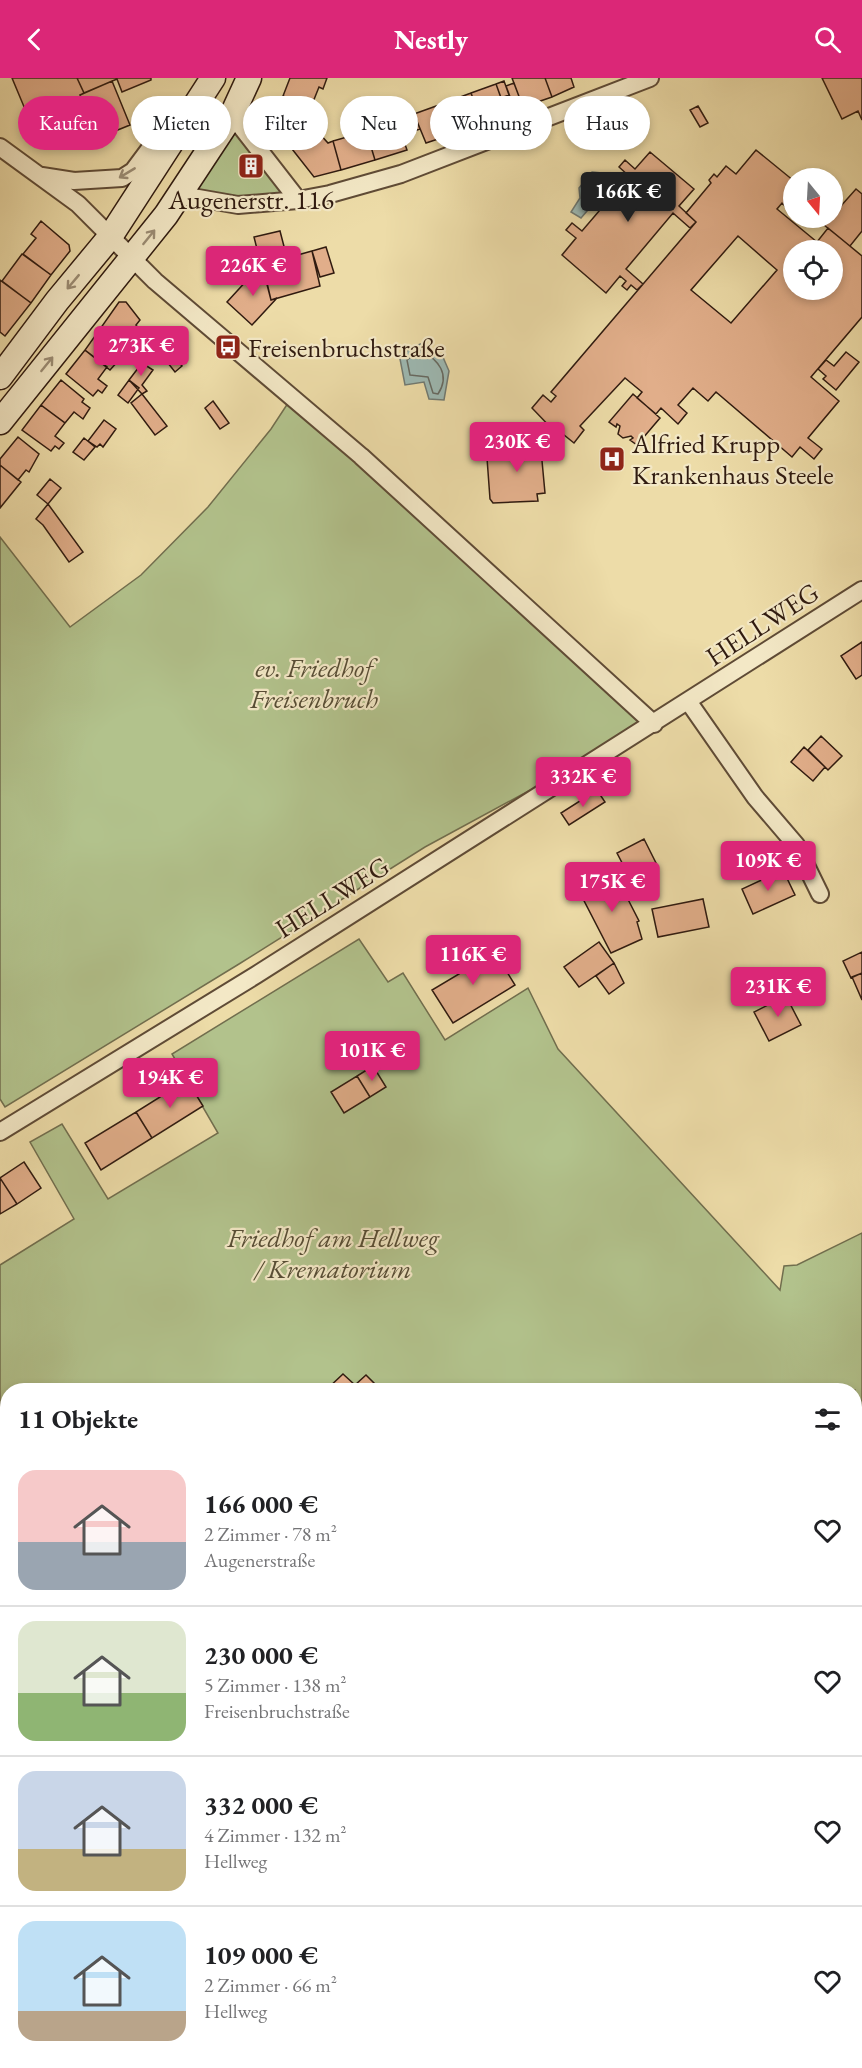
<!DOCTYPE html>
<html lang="de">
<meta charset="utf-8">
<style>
body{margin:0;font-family:"EB Garamond",serif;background:#f2f2f2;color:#202124;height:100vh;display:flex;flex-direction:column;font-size:22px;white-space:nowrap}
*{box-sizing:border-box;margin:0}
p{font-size:20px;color:#757577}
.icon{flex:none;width:33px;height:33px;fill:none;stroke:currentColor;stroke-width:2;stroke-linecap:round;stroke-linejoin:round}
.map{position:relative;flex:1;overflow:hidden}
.sheet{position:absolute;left:0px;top:1305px;width:862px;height:686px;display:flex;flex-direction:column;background:#fff;border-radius:24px 24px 0 0;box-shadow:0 3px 9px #0003}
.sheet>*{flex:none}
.banner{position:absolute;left:18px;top:18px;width:826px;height:54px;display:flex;gap:12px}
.needle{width:39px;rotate:162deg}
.controls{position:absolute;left:783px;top:90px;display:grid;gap:12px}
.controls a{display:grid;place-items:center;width:60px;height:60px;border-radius:50%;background:#fff;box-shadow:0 3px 9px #0003;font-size:30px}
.price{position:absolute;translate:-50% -51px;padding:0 14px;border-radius:6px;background:#db2777;color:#fff;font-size:20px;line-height:39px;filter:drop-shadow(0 2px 3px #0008)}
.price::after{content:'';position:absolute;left:50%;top:36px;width:18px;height:14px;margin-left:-9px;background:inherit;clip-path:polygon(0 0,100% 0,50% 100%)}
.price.on{background:#222;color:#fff}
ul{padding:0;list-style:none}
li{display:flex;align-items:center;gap:18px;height:150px;padding:0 18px}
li+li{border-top:2px solid #e0e0e0}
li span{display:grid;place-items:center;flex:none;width:168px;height:120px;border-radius:18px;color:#555}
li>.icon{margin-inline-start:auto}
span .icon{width:72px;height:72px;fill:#fffc;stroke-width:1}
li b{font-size:26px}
h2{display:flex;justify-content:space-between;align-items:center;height:72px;padding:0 18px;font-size:26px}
.chip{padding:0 21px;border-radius:27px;background:#fff;box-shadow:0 3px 9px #0003;font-size:21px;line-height:54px}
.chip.on{background:#db2777;color:#fff}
header{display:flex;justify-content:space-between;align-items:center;height:78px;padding:0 18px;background:#db2777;color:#fff;font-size:27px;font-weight:800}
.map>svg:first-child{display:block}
.green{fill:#b2c28c;stroke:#716e4e;stroke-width:1.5}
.water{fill:#9db9b3;stroke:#717a72;stroke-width:1.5}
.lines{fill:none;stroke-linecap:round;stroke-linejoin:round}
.shore{stroke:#666a62;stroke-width:1.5}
.building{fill:#e1ae8a;stroke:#301b10;stroke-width:1.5;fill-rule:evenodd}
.minor-casing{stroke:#5f4b36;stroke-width:20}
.secondary-casing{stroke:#301b10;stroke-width:27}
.minor{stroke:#f3e8c6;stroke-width:16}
.secondary{stroke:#f3e8c6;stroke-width:24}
.oneway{stroke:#9b8c74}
.labels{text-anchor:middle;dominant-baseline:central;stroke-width:4.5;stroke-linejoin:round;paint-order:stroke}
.poi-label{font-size:27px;fill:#301b10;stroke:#f3e8c6;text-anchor:start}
.street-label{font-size:27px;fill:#301b10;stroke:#f3e8c6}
.park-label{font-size:27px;font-style:italic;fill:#574d35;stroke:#f3e8c6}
</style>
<header><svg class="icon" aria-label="back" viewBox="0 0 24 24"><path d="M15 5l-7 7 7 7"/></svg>Nestly<svg class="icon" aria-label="search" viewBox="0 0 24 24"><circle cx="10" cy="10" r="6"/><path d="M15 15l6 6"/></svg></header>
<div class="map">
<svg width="862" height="1990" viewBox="0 0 862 1990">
<rect width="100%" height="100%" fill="#eddca8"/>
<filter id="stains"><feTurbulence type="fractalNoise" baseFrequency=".00333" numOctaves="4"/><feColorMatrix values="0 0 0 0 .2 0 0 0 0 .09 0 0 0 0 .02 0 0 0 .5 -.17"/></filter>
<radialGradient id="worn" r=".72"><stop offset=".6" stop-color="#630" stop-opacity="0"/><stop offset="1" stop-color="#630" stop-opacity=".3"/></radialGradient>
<!-- green -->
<path class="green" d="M232,39l64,83 -113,-6z
M292,319l360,327 -227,123 -186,117 -234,143 -5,-8v-562l70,90 71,-52 67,-68 63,-78z
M359,861l29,43 15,-9 42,67 83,-52 30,61 222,241 4,-24 13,-1 65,-32v738l-7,-7v-574h-847v671h847v-74l7,6v75h-862v-803l74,-46 -44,-77 32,-18 46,75 110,-66 -46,-79z"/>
<!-- water -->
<path class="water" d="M592,94l10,1 11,8 -32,37 -10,-6 9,-14 -1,-10z
M423,265l11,10 8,2 7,16 -5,29 -15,-1 -5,-17 -19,3 -5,-26 10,-11z"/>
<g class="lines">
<!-- shore -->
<path class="shore" d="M421,272c17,10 30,24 17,44l-5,-1 -5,-16 -18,-2 -3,-15z"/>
</g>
<!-- building -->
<path class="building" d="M12,0h65l7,15 -4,2 11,24 -38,16 -9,-20 -14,6z
M77,0h74v2l-29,12 -5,-13 -33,14z
M290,0h37l-4,11 -4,-2 -8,20 -28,-11z
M512,0h33l7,19 -29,10z
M545,0h26l3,9 -22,10z
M822,0h40v42l-4,-9 -16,8z
M112,3l18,44 -32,13 -18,-43z
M504,3l5,14 -8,3 -5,-14z
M514,5l6,16 -8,3 -6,-16z
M496,6l11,30 -25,9 -11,-30z
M471,15l11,30 -32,12 -11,-30z
M283,18l17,7 -3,6 11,12 -23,19 -22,-28z
M439,27l11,30 -24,8 -12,-29z
M698,28l10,17 -8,4 -10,-17z
M413,33l7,18 -9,3 -6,-19z
M405,35l6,19 -9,3 -6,-19z
M308,43l20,22 5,-2 8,29 -27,7 -29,-37z
M397,44l10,28 -32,10 -10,-33 11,-4 2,5z
M365,49l10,33 -34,10 -8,-29 21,-6 -1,-5z
M756,72l38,31v17l-8,9 -4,-4 -5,6 40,33 11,-14 34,28v61l-51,60 28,24 -31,37 14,11 -8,10 -14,-12 -8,10 -76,-65 -8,9 -15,-13 -15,17 9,8 -9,11 -17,-16 -5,6 -19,-16 5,-6 -17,-14 -45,48 4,4 -10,13 -15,-12 -3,2 -24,-25 11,-13 8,7 5,-6 -5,-4 145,-170 -10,-9 25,-30 -2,-3 5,-6 3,3 9,-11 10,8zM738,158l39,34 -46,53 -40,-33zM794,172h38v40h-38z
M650,74l44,37 -15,17 17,16 -6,6 -17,-15 -47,56 17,15 -6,6 -6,-5 -4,5 -5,-4 4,-5 -6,-5 -14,17 -44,-38 14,-17 -10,-8 6,-7 10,8 47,-55 -10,-9 6,-7 10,9z
M251,77l10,14 -9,7 -10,-13z
M856,111l6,5v37l-12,15 -26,-21z
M41,143l28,24 1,6 -19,24 -28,-21 13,-16 -5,-4z
M280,153l7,27 -26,7 -7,-28z
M326,169l8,26 -14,4 -8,-26z
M312,173l8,35 -49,14 -9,-35z
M22,176l29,21 -20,28 -29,-22z
M259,189l5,3 7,30 6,-2 -25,27 -25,-23z
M0,202l31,23 -26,33 -5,-4z
M119,224h7l14,18 -4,5 3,4 -17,16 -22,-16z
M100,251l22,16 -7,12 4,3 -9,10 -25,-20z
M85,272l22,17 -9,12 9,7 -5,7 -4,-3 -5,6 -27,-22z
M171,274l11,14 -7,6 -11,-14z
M846,274l13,10 -23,28 -13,-11 3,-3 -8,-7 8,-9 8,6z
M142,285l11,7 -11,15 5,6 -5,3 -13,-14z
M61,302l23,19 -2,3 8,6 -7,11 -9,-7 -9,11 -24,-18z
M129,302l10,8 -11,15 -10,-8z
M142,316l25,32 -12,9 -24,-32z
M633,316l27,24 -23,27 -7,-5 3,-2 -2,-2 -8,2 -5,-4 2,-8 -3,-2 -1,3 -7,-5z
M213,323l16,22 -9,6 -15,-21z
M41,327l24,18 -10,13 9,7 -5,6 -4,-3 -4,5 -29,-21z
M104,342l12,9 -13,18 -3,-3 -3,3 -9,-6z
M551,351l5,4 -15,17 4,43 -8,1 1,7 -45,2 -3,-4 -3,-41 7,-1v-7l43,-4z
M18,359l21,17 -10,18 -3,-2 -8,10 -18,-15v-6z
M84,360l11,9 -11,13 -11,-8z
M0,387l21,17 -21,26z
M50,401l11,9 -13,16 -11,-9z
M48,426l35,48 -14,10 -26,-37 -7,-6z
M862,564v33l-6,4 -15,-23z
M821,658l21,20 -14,14 -20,-20z
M804,669l21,20 -12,14 -22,-19z
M597,712l8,12 -36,23 -8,-12z
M644,761l14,28 -27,13 -14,-27z
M783,792l12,25 -42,19 -11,-25z
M614,794l25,49 -2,1 5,17 -31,14 -32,-62z
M703,821l6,28 -51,10 -6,-28z
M599,864l15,21 -35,24 -15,-20z
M494,873l21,34 -62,38 -21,-33 27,-16 -4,-7 12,-11 3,4 6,-4 3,5z
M862,874v21l-11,5 -8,-17z
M614,885l10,20 -15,11 -13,-18z
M862,895v27l-10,-23z
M786,918l15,29 -32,16 -15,-29z
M373,988l13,21 -16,10 -13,-21z
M357,998l13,21 -26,16 -13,-21z
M187,1002l16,26 -51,32 -16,-26z
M136,1034l16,26 -51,32 -16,-27z
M24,1084l17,26 -24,16 -17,-26z
M0,1100l17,26 -17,10z
M343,1296l12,11 11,-10 15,15h-55z"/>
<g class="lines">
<defs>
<path id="minor" d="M232,37l66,85
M0,69l78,57 77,77 206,175 293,268
M42,98l32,5 48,-3 11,-7 41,-55 19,-10
M181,117l57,10 60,-5 32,-6 71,-20 249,-96
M688,623l67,96 41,48 24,49
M0,1054l256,-157 606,-385"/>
<path id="secondary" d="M0,299l57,-76 53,-64 103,-159
M0,344l166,-207 66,-100 17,-37"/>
</defs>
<!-- minor casing -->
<use href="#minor" class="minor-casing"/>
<!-- secondary casing -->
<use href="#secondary" class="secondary-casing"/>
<!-- minor -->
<use href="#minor" class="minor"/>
<!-- secondary -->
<use href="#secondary" class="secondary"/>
</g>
<!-- one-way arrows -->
<defs><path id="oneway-shaft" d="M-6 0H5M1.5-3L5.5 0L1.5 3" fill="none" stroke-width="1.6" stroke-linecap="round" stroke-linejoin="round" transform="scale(1.5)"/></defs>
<g class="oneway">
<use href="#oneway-shaft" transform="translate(127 95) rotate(149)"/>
<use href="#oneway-shaft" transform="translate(149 159) rotate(-51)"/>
<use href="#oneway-shaft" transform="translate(73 204) rotate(130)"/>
<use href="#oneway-shaft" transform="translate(47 286) rotate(-51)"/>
</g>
<!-- icons -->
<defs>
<symbol id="building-square" viewBox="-11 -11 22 22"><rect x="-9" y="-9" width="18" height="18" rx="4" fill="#8f2418" stroke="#f3e8c6"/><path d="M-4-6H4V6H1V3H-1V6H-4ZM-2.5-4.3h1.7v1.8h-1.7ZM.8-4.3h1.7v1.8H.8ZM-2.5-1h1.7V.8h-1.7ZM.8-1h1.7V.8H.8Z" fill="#fff"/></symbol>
<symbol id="bus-square" viewBox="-11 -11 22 22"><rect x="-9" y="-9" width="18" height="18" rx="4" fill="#8f2418" stroke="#f3e8c6"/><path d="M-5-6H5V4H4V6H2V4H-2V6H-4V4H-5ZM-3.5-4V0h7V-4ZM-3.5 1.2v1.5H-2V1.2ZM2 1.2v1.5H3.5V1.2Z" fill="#fff"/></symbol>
<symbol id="hospital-square" viewBox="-11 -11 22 22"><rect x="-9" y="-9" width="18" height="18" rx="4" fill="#8f2418" stroke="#f3e8c6"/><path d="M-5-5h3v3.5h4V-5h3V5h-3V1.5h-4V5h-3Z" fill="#fff"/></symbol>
</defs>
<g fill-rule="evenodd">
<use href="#building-square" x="236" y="73" width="30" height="30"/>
<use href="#bus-square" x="213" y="254" width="30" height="30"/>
<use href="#hospital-square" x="597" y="366" width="30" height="30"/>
</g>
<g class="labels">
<!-- poi labels -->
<g class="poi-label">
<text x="251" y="121" text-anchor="middle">Augenerstr. 116</text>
<text x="248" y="269">Freisenbruchstraße</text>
<text x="632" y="365">Alfried Krupp<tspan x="632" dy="31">Krankenhaus Steele</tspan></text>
</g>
<!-- street labels -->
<g class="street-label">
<text transform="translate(762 546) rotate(-33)">HELLWEG</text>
<text transform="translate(332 819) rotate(-32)">HELLWEG</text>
</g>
<!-- park labels -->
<g class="park-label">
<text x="314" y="589">ev. Friedhof<tspan x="314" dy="31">Freisenbruch</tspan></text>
<text x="333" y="1159">Friedhof am Hellweg<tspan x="333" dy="31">/ Krematorium</tspan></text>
</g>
</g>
<rect width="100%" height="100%" filter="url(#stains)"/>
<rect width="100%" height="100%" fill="url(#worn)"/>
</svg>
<div class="controls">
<a><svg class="needle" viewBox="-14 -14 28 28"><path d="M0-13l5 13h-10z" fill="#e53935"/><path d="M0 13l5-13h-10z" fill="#757577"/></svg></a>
<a><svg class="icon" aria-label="locate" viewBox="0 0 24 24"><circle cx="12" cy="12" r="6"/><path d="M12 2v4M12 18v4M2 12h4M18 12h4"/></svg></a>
</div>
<b class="price on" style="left:628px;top:145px">166K €</b>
<b class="price" style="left:253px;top:219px">226K €</b>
<b class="price" style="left:141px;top:299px">273K €</b>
<b class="price" style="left:517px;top:395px">230K €</b>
<b class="price" style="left:583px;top:730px">332K €</b>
<b class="price" style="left:768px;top:814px">109K €</b>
<b class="price" style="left:612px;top:835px">175K €</b>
<b class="price" style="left:473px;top:908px">116K €</b>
<b class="price" style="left:778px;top:940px">231K €</b>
<b class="price" style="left:372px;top:1004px">101K €</b>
<b class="price" style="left:170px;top:1031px">194K €</b>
<div class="banner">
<a class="chip on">Kaufen</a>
<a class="chip">Mieten</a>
<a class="chip">Filter</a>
<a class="chip">Neu</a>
<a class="chip">Wohnung</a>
<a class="chip">Haus</a>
</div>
<section class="sheet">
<h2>11 Objekte<svg class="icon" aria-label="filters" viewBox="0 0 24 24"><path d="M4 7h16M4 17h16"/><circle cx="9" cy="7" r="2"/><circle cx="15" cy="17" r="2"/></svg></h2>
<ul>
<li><span style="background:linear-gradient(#f6c9c9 60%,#9aa5b1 0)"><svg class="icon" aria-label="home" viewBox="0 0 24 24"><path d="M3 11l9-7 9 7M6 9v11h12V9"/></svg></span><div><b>166 000 €</b><p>2 Zimmer · 78 m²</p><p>Augenerstraße</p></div><svg class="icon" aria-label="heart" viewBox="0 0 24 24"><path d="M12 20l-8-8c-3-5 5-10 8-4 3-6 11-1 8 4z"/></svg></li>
<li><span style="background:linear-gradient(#dfe7d0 60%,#8fb573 0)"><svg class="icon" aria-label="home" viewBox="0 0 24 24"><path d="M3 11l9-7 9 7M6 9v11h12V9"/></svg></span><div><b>230 000 €</b><p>5 Zimmer · 138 m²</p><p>Freisenbruchstraße</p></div><svg class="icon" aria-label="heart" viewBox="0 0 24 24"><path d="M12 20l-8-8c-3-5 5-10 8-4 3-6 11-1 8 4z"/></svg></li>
<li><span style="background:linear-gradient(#c9d6e8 65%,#c2b280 0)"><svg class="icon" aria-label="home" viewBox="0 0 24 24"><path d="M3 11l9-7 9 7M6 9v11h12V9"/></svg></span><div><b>332 000 €</b><p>4 Zimmer · 132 m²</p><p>Hellweg</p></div><svg class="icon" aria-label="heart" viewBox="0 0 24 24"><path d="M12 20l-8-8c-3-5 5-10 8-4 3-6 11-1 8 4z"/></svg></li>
<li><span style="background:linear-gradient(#bfe0f5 75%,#b9a48a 0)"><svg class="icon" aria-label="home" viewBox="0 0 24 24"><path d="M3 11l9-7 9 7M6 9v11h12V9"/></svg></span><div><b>109 000 €</b><p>2 Zimmer · 66 m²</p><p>Hellweg</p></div><svg class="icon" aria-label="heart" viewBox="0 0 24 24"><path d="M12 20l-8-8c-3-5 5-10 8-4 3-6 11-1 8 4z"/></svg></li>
</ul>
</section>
</div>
